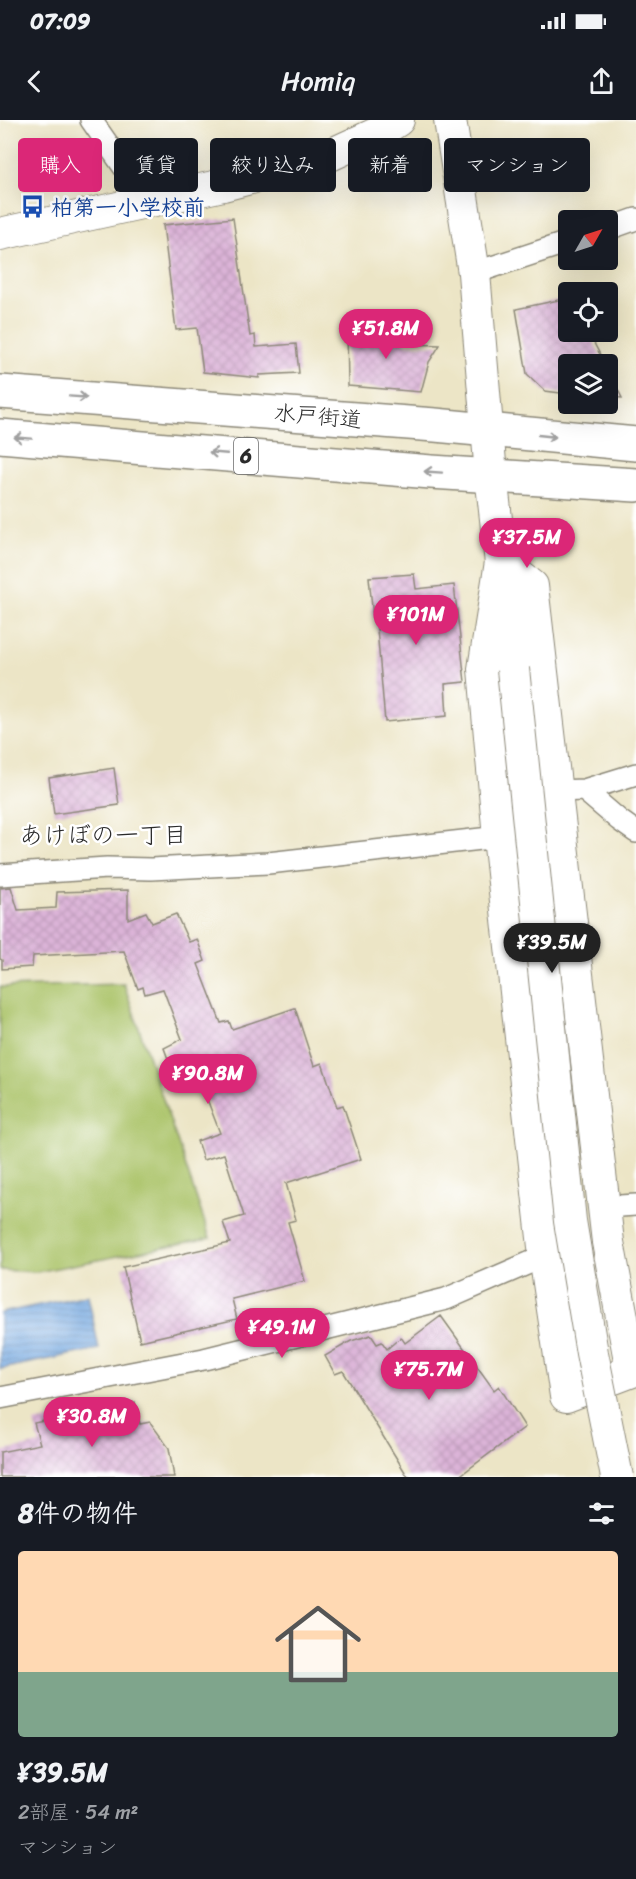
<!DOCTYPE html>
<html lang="ja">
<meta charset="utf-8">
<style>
body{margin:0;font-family:Sriracha,"Klee One",sans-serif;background:#242831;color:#f1f3f6;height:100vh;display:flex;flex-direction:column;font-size:22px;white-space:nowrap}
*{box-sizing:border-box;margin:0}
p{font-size:20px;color:#9ea1a6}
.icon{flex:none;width:33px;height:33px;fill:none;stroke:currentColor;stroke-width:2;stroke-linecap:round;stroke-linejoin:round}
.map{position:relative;height:1357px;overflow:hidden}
.sheet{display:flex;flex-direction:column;background:#171b24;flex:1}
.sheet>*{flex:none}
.hud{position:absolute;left:18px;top:18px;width:600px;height:54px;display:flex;gap:12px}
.needle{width:39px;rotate:51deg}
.fabs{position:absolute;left:558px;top:90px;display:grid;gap:12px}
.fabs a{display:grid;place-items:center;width:60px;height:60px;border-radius:6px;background:#171b24;box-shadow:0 6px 24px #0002;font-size:30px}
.price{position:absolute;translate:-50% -51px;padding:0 14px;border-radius:21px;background:#db2777;color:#fff;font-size:20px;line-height:39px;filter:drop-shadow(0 2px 3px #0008)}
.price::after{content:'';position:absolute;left:50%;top:36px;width:18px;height:14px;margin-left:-9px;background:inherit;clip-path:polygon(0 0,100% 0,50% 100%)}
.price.active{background:#222;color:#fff}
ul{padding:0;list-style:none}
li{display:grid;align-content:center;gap:12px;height:318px;padding:0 18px}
li span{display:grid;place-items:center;height:186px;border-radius:6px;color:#555}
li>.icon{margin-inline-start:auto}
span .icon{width:108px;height:108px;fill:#fffc;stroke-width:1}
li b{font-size:26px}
h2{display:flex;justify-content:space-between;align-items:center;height:72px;padding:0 18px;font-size:26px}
.pill{padding:0 21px;border-radius:6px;background:#171b24;box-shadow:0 6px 24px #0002;font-size:21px;line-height:54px}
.pill.active{background:#db2777;color:#fff}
.status{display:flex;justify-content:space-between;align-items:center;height:42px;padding:0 30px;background:#171b24;direction:ltr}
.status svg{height:16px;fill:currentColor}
header{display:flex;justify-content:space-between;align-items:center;height:78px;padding:0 18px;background:#171b24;font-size:27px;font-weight:600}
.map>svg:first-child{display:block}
.park{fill:#aac368;stroke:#6a774a;stroke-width:1.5}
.water{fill:url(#water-rules);stroke:#4f6986;stroke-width:1.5}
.building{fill:url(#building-cross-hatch)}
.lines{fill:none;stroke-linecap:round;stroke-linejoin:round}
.street-casing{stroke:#8c8878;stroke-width:24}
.secondary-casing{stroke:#8c8878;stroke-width:34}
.highway-casing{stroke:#8c8878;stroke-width:36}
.street{stroke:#fff;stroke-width:21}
.secondary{stroke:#fff;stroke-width:32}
.highway{stroke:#fff;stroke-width:33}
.secondary-bridge-casing{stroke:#8c8878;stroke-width:34;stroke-linecap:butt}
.secondary-bridge{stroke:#fff;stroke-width:32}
.oneway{stroke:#a0a0a0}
.labels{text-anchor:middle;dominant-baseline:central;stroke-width:5;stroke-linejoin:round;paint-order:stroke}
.shield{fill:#fff;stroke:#6b6b6b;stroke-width:1.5}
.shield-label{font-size:21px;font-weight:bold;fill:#2b2b2b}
.transit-label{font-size:22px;font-weight:bold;fill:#164399;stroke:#fff;text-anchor:start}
.street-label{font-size:22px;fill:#2b2b2b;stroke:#fff}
.neighbourhood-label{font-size:24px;fill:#2b2b2b;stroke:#fff}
</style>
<div class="status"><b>07:09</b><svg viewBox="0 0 49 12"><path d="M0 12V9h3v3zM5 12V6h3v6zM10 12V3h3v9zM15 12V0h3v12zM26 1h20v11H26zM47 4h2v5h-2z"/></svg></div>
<header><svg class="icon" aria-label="back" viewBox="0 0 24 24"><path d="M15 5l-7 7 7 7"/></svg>Homiq<svg class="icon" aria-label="share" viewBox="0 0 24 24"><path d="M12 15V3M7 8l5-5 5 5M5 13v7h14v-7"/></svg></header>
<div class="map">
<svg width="636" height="1357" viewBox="0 0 636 1357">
<defs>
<pattern id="water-rules" width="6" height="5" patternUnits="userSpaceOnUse" patternTransform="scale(1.5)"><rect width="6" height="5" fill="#73a7e0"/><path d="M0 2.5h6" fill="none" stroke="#5f88b6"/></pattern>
<pattern id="building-cross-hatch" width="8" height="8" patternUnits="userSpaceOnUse" patternTransform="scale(1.5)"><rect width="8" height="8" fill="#dcb4d8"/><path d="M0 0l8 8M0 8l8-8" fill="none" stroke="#bd9bba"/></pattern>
</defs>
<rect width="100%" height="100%" fill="#fff"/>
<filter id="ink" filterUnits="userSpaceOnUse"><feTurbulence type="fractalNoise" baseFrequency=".0167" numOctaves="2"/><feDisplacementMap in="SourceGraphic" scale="12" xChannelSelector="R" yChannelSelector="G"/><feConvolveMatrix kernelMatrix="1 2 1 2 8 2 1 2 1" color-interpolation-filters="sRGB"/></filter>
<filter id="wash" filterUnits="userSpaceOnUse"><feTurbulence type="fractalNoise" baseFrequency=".008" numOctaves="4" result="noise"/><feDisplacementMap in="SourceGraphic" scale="24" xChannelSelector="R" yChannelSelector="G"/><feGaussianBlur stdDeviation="1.35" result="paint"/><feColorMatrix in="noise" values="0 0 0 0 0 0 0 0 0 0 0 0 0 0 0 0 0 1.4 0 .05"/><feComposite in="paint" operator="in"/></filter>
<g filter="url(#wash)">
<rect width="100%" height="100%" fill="#ece5c6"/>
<!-- park -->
<path class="park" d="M124,864l86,254 -173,34 -37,-2v-283z"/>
<!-- water -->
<path class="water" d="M88,1175l11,54 -99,20v-56z"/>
<g id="blocks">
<!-- building -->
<path class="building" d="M233,98l17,118 5,-1 1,12 40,-3 3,29 -40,2v3l-56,-6 -6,-44 -21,2 -13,-105z
M568,178v34h20l17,32h-37v30l-23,-3 -18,-17 -11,-65z
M347,207l44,1 14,16 35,1 -11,17 -8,30 -73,-6z
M608,250l14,28 -14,-1z
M414,454l2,15 38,-4 11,97 -20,2 2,32 -62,6 -9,-105h-3l-4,-40z
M114,648l5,37 -65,9 -5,-36z
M11,767l7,23 38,-2 1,-16 71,-2v29l18,-7 6,11 24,-9 13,28 8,-3 8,22 -7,3 23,59 8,-2 3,8 63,-21 19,58 8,-3 15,44 6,-2 18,54 -75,24 10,37 -8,2 17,59 -73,18 5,20 -97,22 -17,-74 107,-24 -7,-21 21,-6 -20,-62 -21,6 -6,-19 23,-8 -28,-73 -21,7 -7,-19 18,-9 -19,-50 -18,5 -2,-7 -5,2 -14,-38 -91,5 -1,11 -30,2v-9l-2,-1v-71z
M441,1196l53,74 5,-4 26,41 -67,50h-50l-65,-106 -8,3 -10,-18 26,-15 20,-6 6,9 5,-2 5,7 14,-12 4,6z
M135,1282l5,22 10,-2 19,26 5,29h-174v-25l40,-8 -6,-21z"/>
</g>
</g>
<g filter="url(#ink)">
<use href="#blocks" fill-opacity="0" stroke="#8c8878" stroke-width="1.5"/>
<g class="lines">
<defs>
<path id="street" d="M91,0l46,66 1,17
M608,109l28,-10
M474,153l94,-31
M584,670l52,-16
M556,671l28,-1 35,30 17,12
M0,755l107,-7 44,1 117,-6 231,-26
M604,1087l32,-2
M0,1278l204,-39 242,-60 99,-43 12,-3"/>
<path id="secondary" d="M450,0l24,153 17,202 22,194
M0,114l223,-49 94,-24 61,-28 20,-13
M501,442l31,24 76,656 24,129 -66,25 -21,-140 -46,-419 -15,-168z"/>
<path id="highway" d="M0,272l435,33 201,19
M0,316l431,36 205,13"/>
</defs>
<!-- street casing -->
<use href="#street" class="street-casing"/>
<!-- secondary casing -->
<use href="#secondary" class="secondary-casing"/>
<!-- highway casing -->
<use href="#highway" class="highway-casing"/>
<!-- street -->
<use href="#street" class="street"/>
<!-- secondary -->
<use href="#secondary" class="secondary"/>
<!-- highway -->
<use href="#highway" class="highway"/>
<defs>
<path id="secondary-bridge" d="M513,549l57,552 22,132 25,124"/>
</defs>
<!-- secondary-bridge casing -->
<use href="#secondary-bridge" class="secondary-bridge-casing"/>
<!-- secondary-bridge -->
<use href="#secondary-bridge" class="secondary-bridge"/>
</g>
<!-- one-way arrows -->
<defs><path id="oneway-shaft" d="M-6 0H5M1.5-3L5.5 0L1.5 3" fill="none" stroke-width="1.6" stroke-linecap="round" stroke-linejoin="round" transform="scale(1.5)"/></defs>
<g class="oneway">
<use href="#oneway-shaft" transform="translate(78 277) rotate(4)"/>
<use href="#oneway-shaft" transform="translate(547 316) rotate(6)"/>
<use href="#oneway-shaft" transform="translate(23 318) rotate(-176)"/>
<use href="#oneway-shaft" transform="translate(218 333) rotate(-175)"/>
<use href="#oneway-shaft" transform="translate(433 352) rotate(-176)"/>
</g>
</g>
<!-- icons -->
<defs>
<symbol id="bus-bare" viewBox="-9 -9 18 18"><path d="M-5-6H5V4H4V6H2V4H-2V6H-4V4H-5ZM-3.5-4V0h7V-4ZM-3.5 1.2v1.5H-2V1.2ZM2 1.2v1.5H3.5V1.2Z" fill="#1a4fb4" stroke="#fff" stroke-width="2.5" paint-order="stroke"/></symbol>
</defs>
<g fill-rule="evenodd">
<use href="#bus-bare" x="16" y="70" width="33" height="33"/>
</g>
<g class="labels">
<!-- shield labels -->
<rect class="shield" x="234" y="318" width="24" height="36" rx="4.5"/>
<g class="shield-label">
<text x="246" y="336">6</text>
</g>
<!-- transit labels -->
<g class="transit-label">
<text x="51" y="87">柏第一小学校前</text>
</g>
<!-- street labels -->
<g class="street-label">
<text transform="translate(318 296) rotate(5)">水戸街道</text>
</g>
<!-- neighbourhood labels -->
<g class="neighbourhood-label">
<text x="103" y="715">あけぼの一丁目</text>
</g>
</g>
</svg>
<div class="fabs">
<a><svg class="needle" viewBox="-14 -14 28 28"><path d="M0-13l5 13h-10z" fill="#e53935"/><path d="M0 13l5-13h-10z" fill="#9ea1a6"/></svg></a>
<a><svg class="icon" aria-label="locate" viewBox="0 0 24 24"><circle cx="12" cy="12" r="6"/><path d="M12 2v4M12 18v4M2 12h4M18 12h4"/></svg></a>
<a><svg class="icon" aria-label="layers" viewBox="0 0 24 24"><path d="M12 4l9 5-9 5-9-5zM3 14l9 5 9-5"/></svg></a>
</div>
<b class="price" style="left:386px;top:240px">¥51.8M</b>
<b class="price" style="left:527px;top:449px">¥37.5M</b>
<b class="price" style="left:416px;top:526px">¥101M</b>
<b class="price active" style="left:552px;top:854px">¥39.5M</b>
<b class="price" style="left:208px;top:985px">¥90.8M</b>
<b class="price" style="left:282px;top:1239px">¥49.1M</b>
<b class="price" style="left:429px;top:1281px">¥75.7M</b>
<b class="price" style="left:92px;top:1328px">¥30.8M</b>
<div class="hud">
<a class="pill active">購入</a>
<a class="pill">賃貸</a>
<a class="pill">絞り込み</a>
<a class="pill">新着</a>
<a class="pill">マンション</a>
</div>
</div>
<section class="sheet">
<h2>8件の物件<svg class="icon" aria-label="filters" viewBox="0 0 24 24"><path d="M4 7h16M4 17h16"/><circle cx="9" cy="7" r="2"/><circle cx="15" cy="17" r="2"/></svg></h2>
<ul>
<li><span style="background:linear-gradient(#ffd9b3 65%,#7fa58c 0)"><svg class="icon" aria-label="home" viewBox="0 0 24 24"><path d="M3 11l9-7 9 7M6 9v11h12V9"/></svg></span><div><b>¥39.5M</b><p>2部屋 · 54 m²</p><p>マンション</p></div></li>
</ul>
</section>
